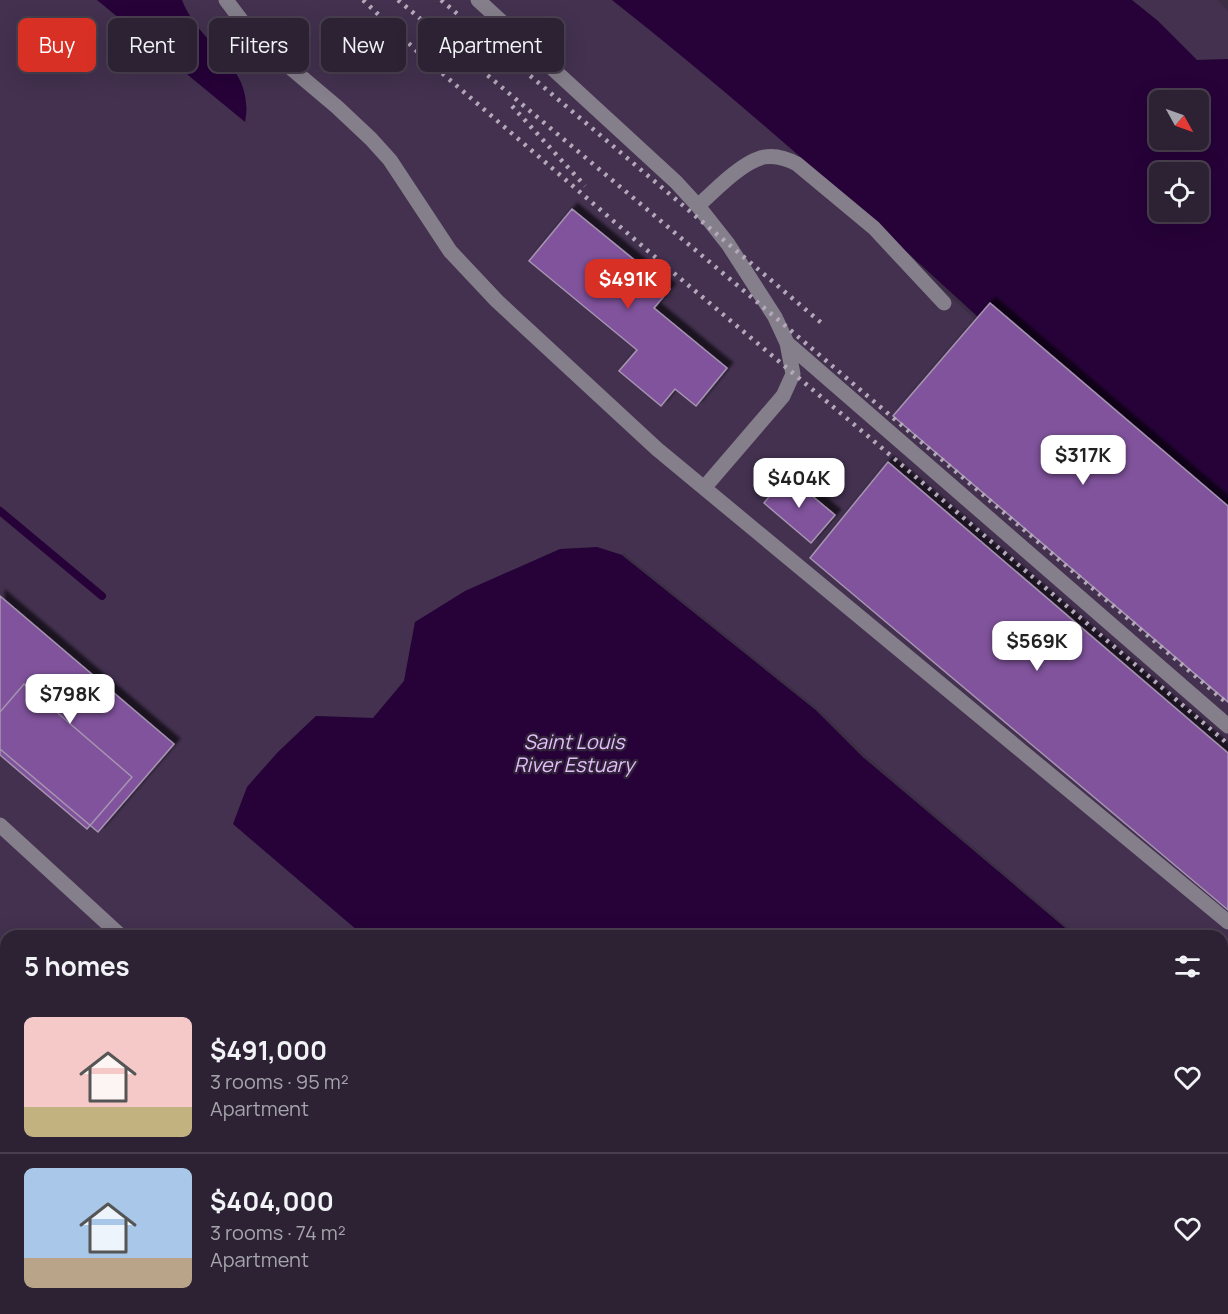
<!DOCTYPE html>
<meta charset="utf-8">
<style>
body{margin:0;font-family:Manrope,sans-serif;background:#382f3f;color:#f1f3f6;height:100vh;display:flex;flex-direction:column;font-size:22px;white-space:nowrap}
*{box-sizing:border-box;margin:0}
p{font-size:20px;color:#a6a4ac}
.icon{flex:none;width:33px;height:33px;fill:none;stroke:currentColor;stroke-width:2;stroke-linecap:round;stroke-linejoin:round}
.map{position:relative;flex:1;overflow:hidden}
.side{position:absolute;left:0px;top:930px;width:1228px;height:384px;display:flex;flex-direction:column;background:#2c2233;border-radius:18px 18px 0 0;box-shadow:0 6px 24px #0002,0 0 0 2px #483f4e}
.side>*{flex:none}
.hud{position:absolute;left:18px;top:18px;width:600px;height:54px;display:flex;gap:12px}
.needle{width:39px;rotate:130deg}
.buttons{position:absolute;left:1149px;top:90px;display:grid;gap:12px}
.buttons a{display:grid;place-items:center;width:60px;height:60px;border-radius:9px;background:#2c2233;box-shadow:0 6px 24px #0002,0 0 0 2px #483f4e;font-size:30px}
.price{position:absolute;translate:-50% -51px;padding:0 14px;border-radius:12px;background:#fff;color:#222;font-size:20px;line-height:39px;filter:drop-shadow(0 2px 3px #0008)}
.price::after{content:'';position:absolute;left:50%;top:36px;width:18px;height:14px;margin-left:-9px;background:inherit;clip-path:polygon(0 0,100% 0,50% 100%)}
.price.on{background:#d93025;color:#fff}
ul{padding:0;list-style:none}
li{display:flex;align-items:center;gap:18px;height:150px;padding:0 24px}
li+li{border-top:2px solid #483f4e}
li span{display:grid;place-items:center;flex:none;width:168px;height:120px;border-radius:9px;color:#555}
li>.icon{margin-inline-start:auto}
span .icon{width:72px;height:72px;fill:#fffc;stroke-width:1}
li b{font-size:26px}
h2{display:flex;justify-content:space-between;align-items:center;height:72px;padding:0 24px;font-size:26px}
.tag{padding:0 21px;border-radius:9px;background:#2c2233;box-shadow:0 6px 24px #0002,0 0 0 2px #483f4e;font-size:21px;line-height:54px}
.tag.on{background:#d93025;color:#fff}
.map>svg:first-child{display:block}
.built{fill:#43314f}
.water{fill:#260238;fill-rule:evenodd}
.pier{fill:#3b2d44}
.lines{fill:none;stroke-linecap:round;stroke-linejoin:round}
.stream{stroke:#260238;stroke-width:8}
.building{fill:#80529c;stroke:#a695b1;stroke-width:1.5;filter:url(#shadow)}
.minor{stroke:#857e8b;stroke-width:15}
.rail{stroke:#b3a9ba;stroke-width:4.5;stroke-dasharray:3 6;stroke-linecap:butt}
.labels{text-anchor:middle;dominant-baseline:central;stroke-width:4.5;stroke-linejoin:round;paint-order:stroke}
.water-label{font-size:20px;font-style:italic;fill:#e4bffc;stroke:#31233a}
</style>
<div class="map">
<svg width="1228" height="1314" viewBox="0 0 1228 1314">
<defs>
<filter id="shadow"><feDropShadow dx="5.5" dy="-5.5" stdDeviation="1.5" flood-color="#0009"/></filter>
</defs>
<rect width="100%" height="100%" fill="#3b2d44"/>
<!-- built -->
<path class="built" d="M0,0h612l67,52 146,125 152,140 251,189v566l-6,-5v-131h-147l-212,-179 -46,-46 -195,-156 -25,-8 -182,75 -11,59 -31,37 -57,-2 -38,36 -31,35 -13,37 130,112h-358v140l-6,3z
M1132,0h85l11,11v48l-31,1 -39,-39z
M363,1308h437l7,6h-438z"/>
<!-- water -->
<path class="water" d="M97,0h85c18,47 74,65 63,122z
M612,0h520l26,21 39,39 31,-1v447l-238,-203 -12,14c-120,-110 -239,-217 -366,-317zM1160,100h38v40h-38zM1160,172h38v40h-38z
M597,547l25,8 195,156 46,46 212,179h-711l-131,-112 14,-37 31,-35 38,-36 57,2 31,-37 11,-59 50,-31 95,-42z
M1223,1068l5,4v242h-421l-7,-6h422z
M6,1076v232h356l7,6h-369v-235z"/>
<!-- pier -->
<path class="pier" d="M890,237l87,80 13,-14 238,203v3l-252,-189 -88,-81z
M623,553l195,156 47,46 213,181h-3l-212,-179 -46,-46 -195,-156z"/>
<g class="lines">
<!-- stream -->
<path class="stream" d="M0,511l102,85
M0,1054l6,5"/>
</g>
<!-- building -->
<path class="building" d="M572,209l98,80 -16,19 73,60 -31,38 -21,-17 -14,17 -42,-35 18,-21 -108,-89z
M990,303l238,203v196l-335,-286z
M888,462l340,291v157l-418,-352z
M787,475l48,40 -24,28 -47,-40z
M0,596l174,148 -76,88 -98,-83z
M24,684l108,93 -45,52 -87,-74v-43z"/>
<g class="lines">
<!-- minor -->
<path class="minor" d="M226,0l28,37 83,70 34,32 19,21 60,91 47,50 160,148 571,473
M478,0l198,182 22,24 30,38 47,73 12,26 6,31 -10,22 -79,92
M698,206c16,-15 45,-45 66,-49 11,-2 24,2 33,7l77,64 70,75
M787,343l441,383
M0,825l121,111
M498,1308l5,6"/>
<!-- rail -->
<path class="rail" d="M363,0l58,55 248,214 200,168 359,307
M398,0l377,317 453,387
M441,0l384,326
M512,106l73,80"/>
</g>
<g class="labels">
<!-- water labels -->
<g class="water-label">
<text x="574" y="741">Saint Louis<tspan x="574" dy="23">River Estuary</tspan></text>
</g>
</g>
</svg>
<div class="buttons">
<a><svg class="needle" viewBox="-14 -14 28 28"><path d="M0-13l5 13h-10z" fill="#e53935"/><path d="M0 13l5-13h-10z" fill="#a6a4ac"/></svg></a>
<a><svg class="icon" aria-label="locate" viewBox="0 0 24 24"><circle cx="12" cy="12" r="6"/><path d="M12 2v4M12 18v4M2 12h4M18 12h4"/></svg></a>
</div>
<b class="price on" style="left:628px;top:310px">$491K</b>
<b class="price" style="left:1083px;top:486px">$317K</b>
<b class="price" style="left:799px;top:509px">$404K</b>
<b class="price" style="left:1037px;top:672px">$569K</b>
<b class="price" style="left:70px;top:725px">$798K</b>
<div class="hud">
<a class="tag on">Buy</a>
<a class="tag">Rent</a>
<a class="tag">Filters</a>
<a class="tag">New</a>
<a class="tag">Apartment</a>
</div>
<section class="side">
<h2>5 homes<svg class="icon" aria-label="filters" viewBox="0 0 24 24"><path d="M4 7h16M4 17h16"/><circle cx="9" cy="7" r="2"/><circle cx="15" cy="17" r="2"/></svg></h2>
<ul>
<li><span style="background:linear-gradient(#f6c9c9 75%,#c2b280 0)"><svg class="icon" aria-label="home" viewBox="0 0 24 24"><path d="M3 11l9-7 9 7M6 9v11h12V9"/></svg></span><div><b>$491,000</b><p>3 rooms · 95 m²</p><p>Apartment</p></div><svg class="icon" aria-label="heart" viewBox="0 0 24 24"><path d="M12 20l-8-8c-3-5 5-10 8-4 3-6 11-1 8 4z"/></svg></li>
<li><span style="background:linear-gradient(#a9c7e8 75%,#b9a48a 0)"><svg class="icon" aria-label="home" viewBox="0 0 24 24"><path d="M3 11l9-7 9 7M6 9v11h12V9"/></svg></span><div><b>$404,000</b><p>3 rooms · 74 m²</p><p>Apartment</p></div><svg class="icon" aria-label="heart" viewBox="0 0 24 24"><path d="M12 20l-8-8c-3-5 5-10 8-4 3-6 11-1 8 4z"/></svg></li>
</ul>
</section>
</div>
